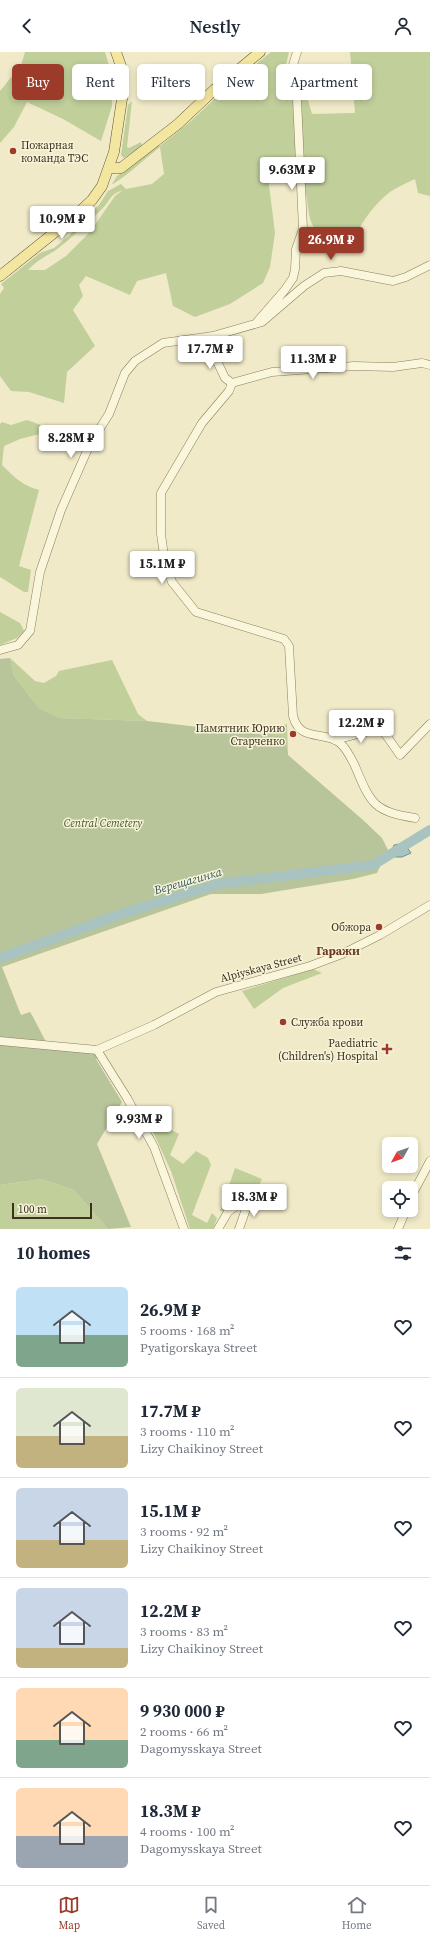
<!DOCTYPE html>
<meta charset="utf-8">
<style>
body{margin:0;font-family:"Source Serif 4",serif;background:#f2f2f3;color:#1f2937;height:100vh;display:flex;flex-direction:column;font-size:15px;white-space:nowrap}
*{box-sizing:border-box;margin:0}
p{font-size:13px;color:#747a83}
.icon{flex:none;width:22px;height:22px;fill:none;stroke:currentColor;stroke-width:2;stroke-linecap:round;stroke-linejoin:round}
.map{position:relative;height:1177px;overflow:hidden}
.details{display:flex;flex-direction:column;background:#fff;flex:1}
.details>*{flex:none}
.guide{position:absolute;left:12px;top:12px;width:406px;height:36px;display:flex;gap:8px}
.needle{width:26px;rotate:230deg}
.buttons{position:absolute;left:382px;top:1085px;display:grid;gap:8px}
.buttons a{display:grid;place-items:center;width:36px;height:36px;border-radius:6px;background:#fff;box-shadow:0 2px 6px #0003;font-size:20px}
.scale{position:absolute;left:12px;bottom:10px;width:80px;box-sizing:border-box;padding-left:4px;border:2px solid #3d3220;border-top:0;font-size:11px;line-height:14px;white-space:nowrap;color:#3d3220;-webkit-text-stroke:3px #f7f3d8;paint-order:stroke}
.price{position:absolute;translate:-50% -34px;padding:0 9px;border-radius:4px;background:#fff;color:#222;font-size:13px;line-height:26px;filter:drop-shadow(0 1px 2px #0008)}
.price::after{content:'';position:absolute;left:50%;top:24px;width:12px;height:9px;margin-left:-6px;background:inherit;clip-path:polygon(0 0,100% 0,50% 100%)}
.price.current{background:#9d3b2a;color:#fff}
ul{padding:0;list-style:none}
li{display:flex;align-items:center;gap:12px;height:100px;padding:0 16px}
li+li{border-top:1px solid #e0e1e3}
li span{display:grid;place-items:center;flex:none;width:112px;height:80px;border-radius:6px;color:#555}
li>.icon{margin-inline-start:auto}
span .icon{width:48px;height:48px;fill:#fffc;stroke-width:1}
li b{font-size:17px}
h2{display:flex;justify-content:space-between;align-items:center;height:48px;padding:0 16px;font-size:17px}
.tag{padding:0 14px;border-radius:6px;background:#fff;box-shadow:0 2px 6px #0003;font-size:14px;line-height:36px}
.tag.current{background:#9d3b2a;color:#fff}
header{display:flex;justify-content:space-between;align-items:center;height:52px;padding:0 16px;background:#fff;font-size:18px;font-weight:600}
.tab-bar{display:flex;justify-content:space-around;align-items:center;height:56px;border-top:1px solid #e0e1e3;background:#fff;font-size:11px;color:#747a83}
.tab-bar a{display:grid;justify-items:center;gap:2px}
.tab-bar .current{color:#9d3b2a}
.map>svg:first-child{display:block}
.green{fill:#c1cf9b;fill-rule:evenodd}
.cemetery{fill:#b8c49a}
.water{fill:#a9c4c0;stroke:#6f938f}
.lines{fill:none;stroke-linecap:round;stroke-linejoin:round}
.river{stroke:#a9c4c0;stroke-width:10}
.minor-casing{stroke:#8d7d5c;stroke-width:9}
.major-casing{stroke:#5b4b30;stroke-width:11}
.minor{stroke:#faf6dc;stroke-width:8}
.major{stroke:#f3e6a0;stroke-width:10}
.poi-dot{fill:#9d3b2a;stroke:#f7f3d8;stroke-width:1.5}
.labels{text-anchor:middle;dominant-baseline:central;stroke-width:3;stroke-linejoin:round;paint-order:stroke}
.poi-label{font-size:11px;fill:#3d3220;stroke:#f7f3d8;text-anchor:end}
.park-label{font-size:11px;font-style:italic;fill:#455a26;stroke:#f7f3d8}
.street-label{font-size:11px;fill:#3d3220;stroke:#f7f3d8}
.water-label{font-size:12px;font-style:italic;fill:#2f595d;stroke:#f7f3d8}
.neighbourhood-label{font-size:12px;font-weight:bold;fill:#6b3a1e;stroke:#f7f3d8}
</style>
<header><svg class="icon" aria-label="back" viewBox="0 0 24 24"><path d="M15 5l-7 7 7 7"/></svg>Nestly<svg class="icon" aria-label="person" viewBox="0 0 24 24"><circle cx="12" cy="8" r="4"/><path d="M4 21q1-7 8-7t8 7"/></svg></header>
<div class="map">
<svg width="430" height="1177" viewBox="0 0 430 1177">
<rect width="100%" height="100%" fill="#f0eac8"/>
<!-- green -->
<path class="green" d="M25,0h80l7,23v31l-11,35 -38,-22 -36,-17 -13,25 -14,16v-52l21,-26z
M271,0h18l-7,30 22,5 8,27 43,-1 -5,-61h80v144l-12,-3 -3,-14c-8,4 -18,8 -25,13 -13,10 -28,28 -34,44l-21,-1 -7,4c-29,-14 -13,-40 -29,-59 -4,-4 -8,-7 -12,-11l-12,1 -7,7 7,56 -5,34 -7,16 -33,21 -35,13 -22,-11 -7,-33 -29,8 -7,14 -44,-19 -7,9 4,11 -10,14 22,36 -28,26 -3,31 -35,-11 -18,-1 -11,-15v-82l4,-6 -3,-4 39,-31 14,-5 16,-13 7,-11 22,-19 9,-14 13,-7 5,5 26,-5 12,-10 -4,-27c-8,6 -43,37 -48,37l5,-8 42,-31 1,1 31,-25 34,-32zM123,138l-8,6 -25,36 -24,24 -21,14h-17c8,-9 18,-14 28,-20 14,-11 34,-29 47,-42 9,-10 6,-13 20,-18z
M132,49l-5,46 2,1 12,-6 1,4 -18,12 -3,-3 7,-50z
M27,368l28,10 -35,9 -16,7 -2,19c12,12 21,21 37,25l-20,76 12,4 -3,22h-4l-24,-15v-153l2,-2 9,3z
M0,560l20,11 4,8 -7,7 -17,7z
M10,606l25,23 9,2 12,-7 3,-5 53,-11 26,54 9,7 -87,-3 -21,-10 -25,-32z
M287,672l1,31 -27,-20z
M313,917l9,4 -39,15 -29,21 -12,-18z
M158,1071l21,11 -9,21 13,9 13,-13 12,7 3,7 -19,50 15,8 5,-10 5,5 -4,11h-23l-19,-58 -18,-39 4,-4z
M235,1116l27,11 -11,24c-14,2 -14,-5 -26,8h-5z
M41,1127l33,11 34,39h-108v-44z"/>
<!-- cemetery -->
<path class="cemetery" d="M10,606l4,18 25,32 21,10 87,3 137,16 4,18 75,65 19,18 6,12 -11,23 -24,6 -92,15h-50l-209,73 19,48 9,-3 2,3 15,29 55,10 -6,5 26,43 -25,42 34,83 -23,2 -34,-39 -33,-11 -41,6v-526z"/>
<!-- water -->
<path class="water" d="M404,791l7,10 -9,4h-7l-3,-7 2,-5z"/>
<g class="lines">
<!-- river -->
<path class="river" d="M0,906l121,-44 97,-30 155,-19 57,-35"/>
<defs>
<path id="minor" d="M257,270l27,-31 9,-13 2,-9 1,-20 7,-20 -6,-130 -4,-34 4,-13
M206,286l19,40 7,5 40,-11 82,-6 39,1 29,-4 8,2
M232,331l-3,8 -27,32 -41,70v41l4,29 7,19 24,30 88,27 5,7 4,70c7,27 31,14 47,27 7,6 11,15 15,23 16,38 18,45 60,52
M0,598l18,-5 12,-14 10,-59 21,-62 29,-66 19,-30 16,-41 10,-12 28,-18 50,-7 49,-14 42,-36 20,-13 17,-2 52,10 13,-4 24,-12
M335,688l46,-12 19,27 30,-31
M0,989l97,9 57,-25 62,-33 94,-26 32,-12 38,-19 50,-30
M97,998l30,48 27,49 30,82
M411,1145l19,-36
M218,1177l10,-17 12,-9 4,2 2,4 -7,20
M398,1177l8,-19"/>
<path id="major" d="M109,116h12l57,-44 37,-35 45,-37
M0,224l74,-59 18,-17 10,-14 12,-34 8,-53v-30l-6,-17"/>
</defs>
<!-- minor casing -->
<use href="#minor" class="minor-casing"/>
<!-- major casing -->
<use href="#major" class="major-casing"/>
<!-- minor -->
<use href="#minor" class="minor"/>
<!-- major -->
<use href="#major" class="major"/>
</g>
<!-- markers -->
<g class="poi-dot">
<circle cx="13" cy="99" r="4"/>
<circle cx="293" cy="682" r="4"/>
<circle cx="379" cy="875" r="4"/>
<circle cx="283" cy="970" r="4"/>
<path d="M385 991h4v4h4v4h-4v4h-4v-4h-4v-4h4z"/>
</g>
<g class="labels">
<!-- poi labels -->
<g class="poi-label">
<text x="21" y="93" text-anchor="start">Пожарная<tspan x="21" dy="13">команда ТЭС</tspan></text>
<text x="285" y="676">Памятник Юрию<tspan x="285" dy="13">Старченко</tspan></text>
<text x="371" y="875">Обжора</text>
<text x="291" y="970" text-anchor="start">Служба крови</text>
<text x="378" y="991">Paediatric<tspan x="378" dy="13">(Children's) Hospital</tspan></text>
</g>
<!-- park labels -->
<g class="park-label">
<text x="103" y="771">Central Cemetery</text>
</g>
<!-- street labels -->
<g class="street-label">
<text transform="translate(261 916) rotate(-15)">Alpiyskaya Street</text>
</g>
<!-- water labels -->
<g class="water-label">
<text transform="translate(188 829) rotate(-16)">Верещагинка</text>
</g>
<!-- neighbourhood labels -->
<g class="neighbourhood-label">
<text x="338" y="899">Гаражи</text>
</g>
</g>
</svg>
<div class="buttons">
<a><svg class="needle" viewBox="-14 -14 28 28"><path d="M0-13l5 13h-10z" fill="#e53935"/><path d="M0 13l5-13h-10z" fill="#747a83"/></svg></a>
<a><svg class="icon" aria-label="locate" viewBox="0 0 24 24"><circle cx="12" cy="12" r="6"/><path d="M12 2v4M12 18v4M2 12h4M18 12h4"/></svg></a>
</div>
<div class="scale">100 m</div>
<b class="price" style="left:292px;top:139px">9.63M ₽</b>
<b class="price" style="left:62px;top:188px">10.9M ₽</b>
<b class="price current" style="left:331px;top:209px">26.9M ₽</b>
<b class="price" style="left:210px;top:318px">17.7M ₽</b>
<b class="price" style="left:313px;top:328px">11.3M ₽</b>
<b class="price" style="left:71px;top:407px">8.28M ₽</b>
<b class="price" style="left:162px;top:533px">15.1M ₽</b>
<b class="price" style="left:361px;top:692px">12.2M ₽</b>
<b class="price" style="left:139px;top:1088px">9.93M ₽</b>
<b class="price" style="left:254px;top:1166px">18.3M ₽</b>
<div class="guide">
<a class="tag current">Buy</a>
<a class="tag">Rent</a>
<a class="tag">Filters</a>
<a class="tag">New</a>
<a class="tag">Apartment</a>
</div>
</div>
<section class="details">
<h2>10 homes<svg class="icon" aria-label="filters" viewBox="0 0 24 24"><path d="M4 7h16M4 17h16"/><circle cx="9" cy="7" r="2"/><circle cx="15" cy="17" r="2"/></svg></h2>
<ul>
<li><span style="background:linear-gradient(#bfe0f5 60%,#7fa58c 0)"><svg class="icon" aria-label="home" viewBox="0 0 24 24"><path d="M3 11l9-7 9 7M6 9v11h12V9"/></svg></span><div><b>26.9M ₽</b><p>5 rooms · 168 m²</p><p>Pyatigorskaya Street</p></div><svg class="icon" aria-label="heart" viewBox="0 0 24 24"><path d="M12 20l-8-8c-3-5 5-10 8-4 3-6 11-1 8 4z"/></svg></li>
<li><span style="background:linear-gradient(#dfe7d0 60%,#c2b280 0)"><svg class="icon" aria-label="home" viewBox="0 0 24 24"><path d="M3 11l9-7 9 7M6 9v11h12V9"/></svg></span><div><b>17.7M ₽</b><p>3 rooms · 110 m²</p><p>Lizy Chaikinoy Street</p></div><svg class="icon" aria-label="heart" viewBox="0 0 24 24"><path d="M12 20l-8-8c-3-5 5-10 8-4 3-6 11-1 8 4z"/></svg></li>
<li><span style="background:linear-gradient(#c9d6e8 65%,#c2b280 0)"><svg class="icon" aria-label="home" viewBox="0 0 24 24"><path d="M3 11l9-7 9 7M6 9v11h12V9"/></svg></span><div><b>15.1M ₽</b><p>3 rooms · 92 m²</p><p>Lizy Chaikinoy Street</p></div><svg class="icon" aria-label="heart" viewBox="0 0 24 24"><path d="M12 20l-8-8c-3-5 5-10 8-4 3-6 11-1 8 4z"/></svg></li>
<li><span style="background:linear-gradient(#c9d6e8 75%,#c2b280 0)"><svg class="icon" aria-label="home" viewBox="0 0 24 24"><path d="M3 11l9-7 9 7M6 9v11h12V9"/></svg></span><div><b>12.2M ₽</b><p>3 rooms · 83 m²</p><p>Lizy Chaikinoy Street</p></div><svg class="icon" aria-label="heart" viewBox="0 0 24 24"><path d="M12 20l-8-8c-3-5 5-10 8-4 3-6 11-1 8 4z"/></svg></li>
<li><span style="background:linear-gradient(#ffd9b3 65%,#7fa58c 0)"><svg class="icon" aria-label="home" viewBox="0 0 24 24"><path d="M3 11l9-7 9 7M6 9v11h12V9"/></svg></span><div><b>9 930 000 ₽</b><p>2 rooms · 66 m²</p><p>Dagomysskaya Street</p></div><svg class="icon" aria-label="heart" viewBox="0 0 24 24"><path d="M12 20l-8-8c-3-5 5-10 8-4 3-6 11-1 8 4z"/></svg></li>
<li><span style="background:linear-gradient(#ffd9b3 60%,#9aa5b1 0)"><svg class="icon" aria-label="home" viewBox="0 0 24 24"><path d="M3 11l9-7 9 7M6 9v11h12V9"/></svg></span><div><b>18.3M ₽</b><p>4 rooms · 100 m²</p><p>Dagomysskaya Street</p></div><svg class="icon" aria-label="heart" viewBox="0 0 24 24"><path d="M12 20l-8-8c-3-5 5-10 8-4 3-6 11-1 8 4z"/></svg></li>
</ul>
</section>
<nav class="tab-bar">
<a class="current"><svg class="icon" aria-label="map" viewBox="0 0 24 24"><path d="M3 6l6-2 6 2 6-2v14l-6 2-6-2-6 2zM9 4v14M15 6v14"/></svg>Map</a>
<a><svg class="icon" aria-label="saved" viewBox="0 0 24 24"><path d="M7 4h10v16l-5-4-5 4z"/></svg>Saved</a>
<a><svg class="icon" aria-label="home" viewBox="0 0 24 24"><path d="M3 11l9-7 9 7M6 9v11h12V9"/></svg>Home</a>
</nav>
